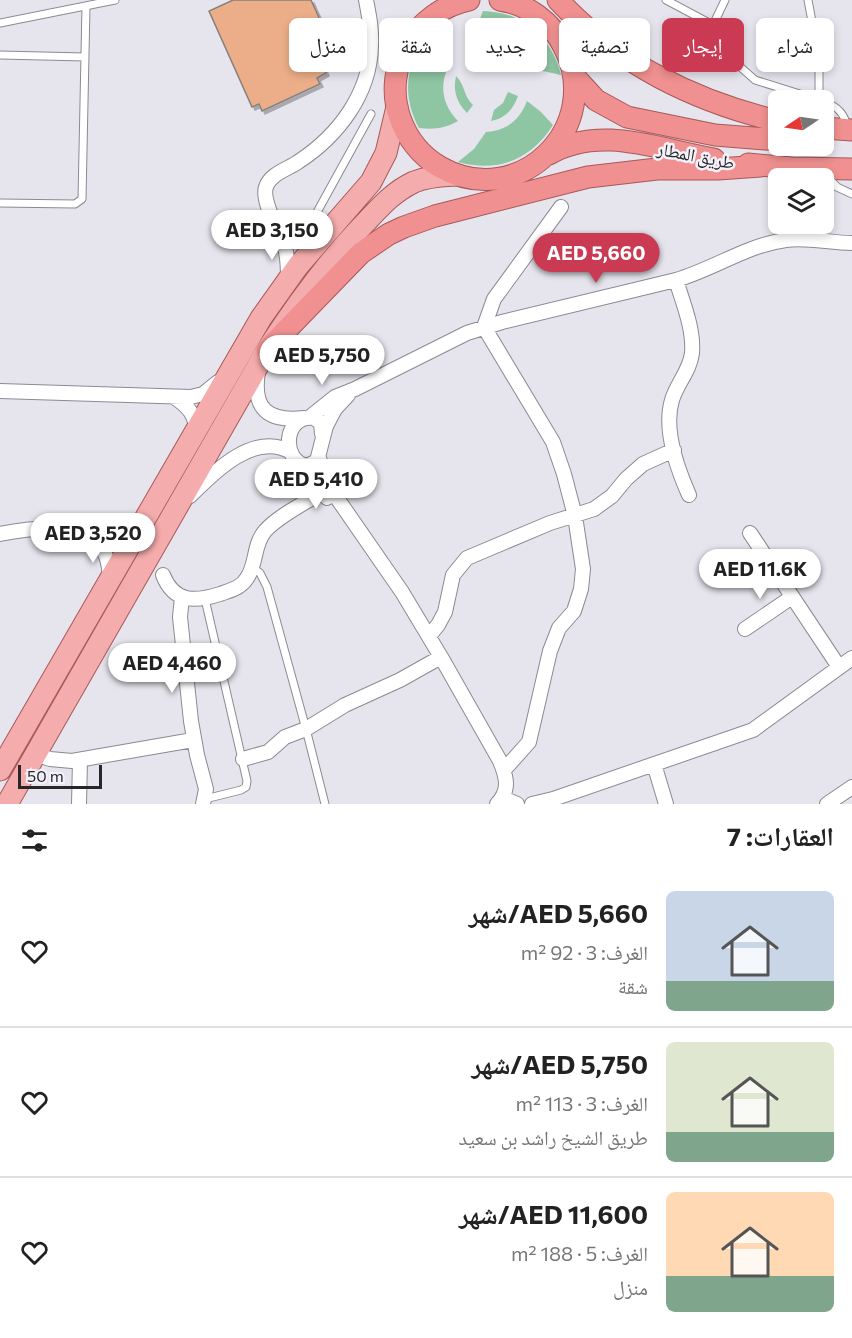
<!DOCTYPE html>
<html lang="ar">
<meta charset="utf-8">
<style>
body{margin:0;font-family:Commissioner,"Noto Naskh Arabic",sans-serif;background:#f6f6f6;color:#222;direction:rtl;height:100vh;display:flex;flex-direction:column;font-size:22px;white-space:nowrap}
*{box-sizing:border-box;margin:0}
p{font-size:20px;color:#767676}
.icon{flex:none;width:33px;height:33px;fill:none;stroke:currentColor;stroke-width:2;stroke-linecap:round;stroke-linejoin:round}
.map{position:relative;height:804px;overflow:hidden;direction:ltr}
.sheet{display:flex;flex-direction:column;background:#fff;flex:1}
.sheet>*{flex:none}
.banner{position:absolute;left:18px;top:18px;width:816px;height:54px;direction:rtl;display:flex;gap:12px}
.needle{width:39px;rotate:257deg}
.fabs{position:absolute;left:768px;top:90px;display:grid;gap:12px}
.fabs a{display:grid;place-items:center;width:66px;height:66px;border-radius:9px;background:#fff;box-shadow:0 3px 9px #0003;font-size:30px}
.scale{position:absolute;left:18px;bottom:15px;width:84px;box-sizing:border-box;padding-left:6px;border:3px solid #272629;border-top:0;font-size:16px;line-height:21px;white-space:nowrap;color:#272629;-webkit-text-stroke:4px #f3f2fa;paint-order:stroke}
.price{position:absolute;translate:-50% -51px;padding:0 14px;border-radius:21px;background:#fff;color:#222;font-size:20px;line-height:39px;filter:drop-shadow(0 2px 3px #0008)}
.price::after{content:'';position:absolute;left:50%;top:36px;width:18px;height:14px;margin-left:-9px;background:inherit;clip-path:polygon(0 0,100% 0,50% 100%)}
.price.current{background:#ca3a53;color:#fff}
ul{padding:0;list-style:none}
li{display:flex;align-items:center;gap:18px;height:150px;padding:0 18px}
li+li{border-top:2px solid #e0e0e0}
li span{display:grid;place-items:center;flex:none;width:168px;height:120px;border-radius:9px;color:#555}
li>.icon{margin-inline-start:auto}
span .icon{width:72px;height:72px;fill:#fffc;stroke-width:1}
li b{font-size:26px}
h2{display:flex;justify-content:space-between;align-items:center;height:72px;padding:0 18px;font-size:26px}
.tag{padding:0 21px;border-radius:9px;background:#fff;box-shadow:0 3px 9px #0003;font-size:21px;line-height:54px}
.tag.current{background:#ca3a53;color:#fff}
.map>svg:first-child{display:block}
.green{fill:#8ec5a2}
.building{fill:#ecae88;stroke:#87807c;stroke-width:1.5;filter:url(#shadow)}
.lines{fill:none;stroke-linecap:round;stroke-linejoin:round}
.service-casing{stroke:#8b8a92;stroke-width:9}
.minor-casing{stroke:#8b8a92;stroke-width:16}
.primary-casing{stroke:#a8595a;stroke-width:23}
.trunk-casing{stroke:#a8595a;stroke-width:23}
.service{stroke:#fff;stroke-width:7}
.minor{stroke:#fff;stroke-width:14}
.primary{stroke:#f4acac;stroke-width:21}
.trunk{stroke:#f09090;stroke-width:21}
.labels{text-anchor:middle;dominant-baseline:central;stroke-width:5;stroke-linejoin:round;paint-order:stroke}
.street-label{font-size:18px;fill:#272629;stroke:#f3f2fa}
</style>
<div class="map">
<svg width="852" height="804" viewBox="0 0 852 804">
<defs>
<filter id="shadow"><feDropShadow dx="3" dy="3" stdDeviation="0" flood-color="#0004"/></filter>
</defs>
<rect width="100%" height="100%" fill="#e6e5ed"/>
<!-- green -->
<path class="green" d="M483,11c40,1 69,26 78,64l-18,-4 -19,-1c-11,-19 -29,-26 -51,-22l3,-19z
M435,28l5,19 9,18c-10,20 -7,40 9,56 -12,7 -24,9 -39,7 -19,-35 -13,-72 16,-100z
M487,56l12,2 15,12 -13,2 -11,-5 -12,2 -3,-10z
M456,76c10,10 7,20 17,29l-6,8c-11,-11 -14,-23 -11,-37z
M508,92l10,4c-5,14 -13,22 -27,25l3,-11 9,-7z
M527,101l14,11 12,13c-22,35 -56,48 -95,37l16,-13 12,-17c20,-1 34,-12 41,-31z"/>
<!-- building -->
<path class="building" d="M233,0h78l14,31 -6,3 6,14 -8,4 9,21 -9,5 3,6 -58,27 -3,-7 -7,3 -43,-96z"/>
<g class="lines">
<defs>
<path id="service" d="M666,0l47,25 10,11 14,28 18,16 64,20
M808,0l11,59v41
M0,23l115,-23
M713,25l12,-25
M0,55l85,2
M824,102c13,4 21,11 23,26
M823,172l14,15 15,7
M0,203l75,1 7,-5 4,-193
M305,234l66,-120
M252,567l8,6 7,14 39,142 19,75
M205,599l42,182 -1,6 -5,3 -36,9"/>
<path id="minor" d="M288,279c0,-10 0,-21 -3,-31 -5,-15 -24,-47 -19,-61 4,-13 22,-18 32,-25 40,-26 72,-68 73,-116 1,-16 -2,-31 -5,-46
M676,280c7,23 18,49 16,73 -2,18 -15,30 -20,47 -9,30 5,68 17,95
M258,372c-6,37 10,50 46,46
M0,391l191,6 12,-3 15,-12
M174,397c14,9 22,18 22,34
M310,417l25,-20 20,-8 112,-56 35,-11 174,-42c38,-11 71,-35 110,-40 22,-3 44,3 66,3
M322,434l-1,-11 -7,-5c-30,-4 -34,42 -7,48l10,-5 9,-35 9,-17 13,-14
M319,458l9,27 74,107 39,65 59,104c7,17 10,29 -3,43
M301,464l26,34
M190,496c24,-24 64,-65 101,-44
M750,533l89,134
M0,534c20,-4 40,-7 61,-5 38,4 35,19 77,1
M93,538c13,11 16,24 17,40
M163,575c11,28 32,27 57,19 11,-4 21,-6 27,-16 10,-14 6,-33 18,-47 13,-15 40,-28 57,-39
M182,597l-2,20 11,104 6,34 9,34 -3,15
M745,629l47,-32
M429,636l9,-11 7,-13 8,-37 14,-17 83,-35 44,-14 18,-13 14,-17 17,-15 31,-14
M35,754l15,5 22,2 121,-21
M243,759l25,-7 17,-15 21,-8 39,-24 55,-25 41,-23
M654,764l12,40
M504,770l25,-28 21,-91 9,-23 15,-17 7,-22 2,-20 -8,-53 -11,-42 -11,-32 -69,-115 10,-28 67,-92
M503,798l14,6
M79,804l1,-44
M532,804l21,-5 200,-69 99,-72
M827,804l25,-17"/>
<path id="primary" d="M0,770l261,-452 37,-52 73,-84 15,-29 11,-46
M7,804l260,-454c29,-45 60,-88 98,-127 15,-16 28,-31 49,-41 14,-6 29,-6 44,-7"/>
<path id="trunk" d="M469,0c-53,11 -87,66 -69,118 7,20 21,38 40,49 79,45 165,-40 124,-120 -12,-25 -37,-43 -64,-47
M558,0c58,63 138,102 220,121
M574,76l22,24 31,17 88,18 63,5
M824,128l28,2
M549,154c52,-30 110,-4 165,5
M748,164l44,4 60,1
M267,350l94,-97 28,-19 15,-7 31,-11 153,-39 69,-8h61l43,-3"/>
</defs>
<!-- service casing -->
<use href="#service" class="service-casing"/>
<!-- minor casing -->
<use href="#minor" class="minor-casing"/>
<!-- primary casing -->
<use href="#primary" class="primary-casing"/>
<!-- trunk casing -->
<use href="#trunk" class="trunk-casing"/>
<!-- service -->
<use href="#service" class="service"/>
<!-- minor -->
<use href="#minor" class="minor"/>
<!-- primary -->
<use href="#primary" class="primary"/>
<!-- trunk -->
<use href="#trunk" class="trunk"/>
</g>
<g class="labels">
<!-- street labels -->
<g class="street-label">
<text transform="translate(696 155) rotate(11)">طريق المطار</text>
</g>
</g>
</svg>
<div class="fabs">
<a><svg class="needle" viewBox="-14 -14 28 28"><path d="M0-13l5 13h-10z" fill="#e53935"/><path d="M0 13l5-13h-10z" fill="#767676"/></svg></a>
<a><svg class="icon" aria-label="layers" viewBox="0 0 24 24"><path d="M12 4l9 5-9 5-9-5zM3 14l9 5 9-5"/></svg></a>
</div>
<div class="scale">50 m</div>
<b class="price" style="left:272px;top:261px">AED 3,150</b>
<b class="price current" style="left:596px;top:284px">AED 5,660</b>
<b class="price" style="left:322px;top:386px">AED 5,750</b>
<b class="price" style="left:316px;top:510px">AED 5,410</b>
<b class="price" style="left:93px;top:564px">AED 3,520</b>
<b class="price" style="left:760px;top:600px">AED 11.6K</b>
<b class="price" style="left:172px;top:694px">AED 4,460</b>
<div class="banner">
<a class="tag">شراء</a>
<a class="tag current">إيجار</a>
<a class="tag">تصفية</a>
<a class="tag">جديد</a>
<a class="tag">شقة</a>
<a class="tag">منزل</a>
</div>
</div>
<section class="sheet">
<h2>العقارات: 7<svg class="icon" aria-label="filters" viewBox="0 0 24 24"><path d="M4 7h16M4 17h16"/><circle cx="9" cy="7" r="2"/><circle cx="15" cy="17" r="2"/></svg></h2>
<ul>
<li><span style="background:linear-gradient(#c9d6e8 75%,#7fa58c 0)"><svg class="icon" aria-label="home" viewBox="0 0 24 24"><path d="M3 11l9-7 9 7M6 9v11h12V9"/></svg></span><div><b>AED 5,660/شهر</b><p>الغرف: 3 · 92 m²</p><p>شقة</p></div><svg class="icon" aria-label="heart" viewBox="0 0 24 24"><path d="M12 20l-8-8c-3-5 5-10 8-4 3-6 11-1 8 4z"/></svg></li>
<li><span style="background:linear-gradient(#dfe7d0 75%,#7fa58c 0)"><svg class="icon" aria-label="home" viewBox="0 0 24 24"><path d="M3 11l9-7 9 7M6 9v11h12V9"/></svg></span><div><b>AED 5,750/شهر</b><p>الغرف: 3 · 113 m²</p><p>طريق الشيخ راشد بن سعيد</p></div><svg class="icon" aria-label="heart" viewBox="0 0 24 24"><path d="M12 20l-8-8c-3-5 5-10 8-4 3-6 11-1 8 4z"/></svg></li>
<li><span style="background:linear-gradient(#ffd9b3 70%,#7fa58c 0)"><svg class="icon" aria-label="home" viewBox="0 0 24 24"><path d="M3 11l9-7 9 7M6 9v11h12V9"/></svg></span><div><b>AED 11,600/شهر</b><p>الغرف: 5 · 188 m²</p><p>منزل</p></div><svg class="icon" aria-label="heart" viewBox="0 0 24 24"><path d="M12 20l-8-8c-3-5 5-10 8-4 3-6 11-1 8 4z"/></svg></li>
</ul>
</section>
